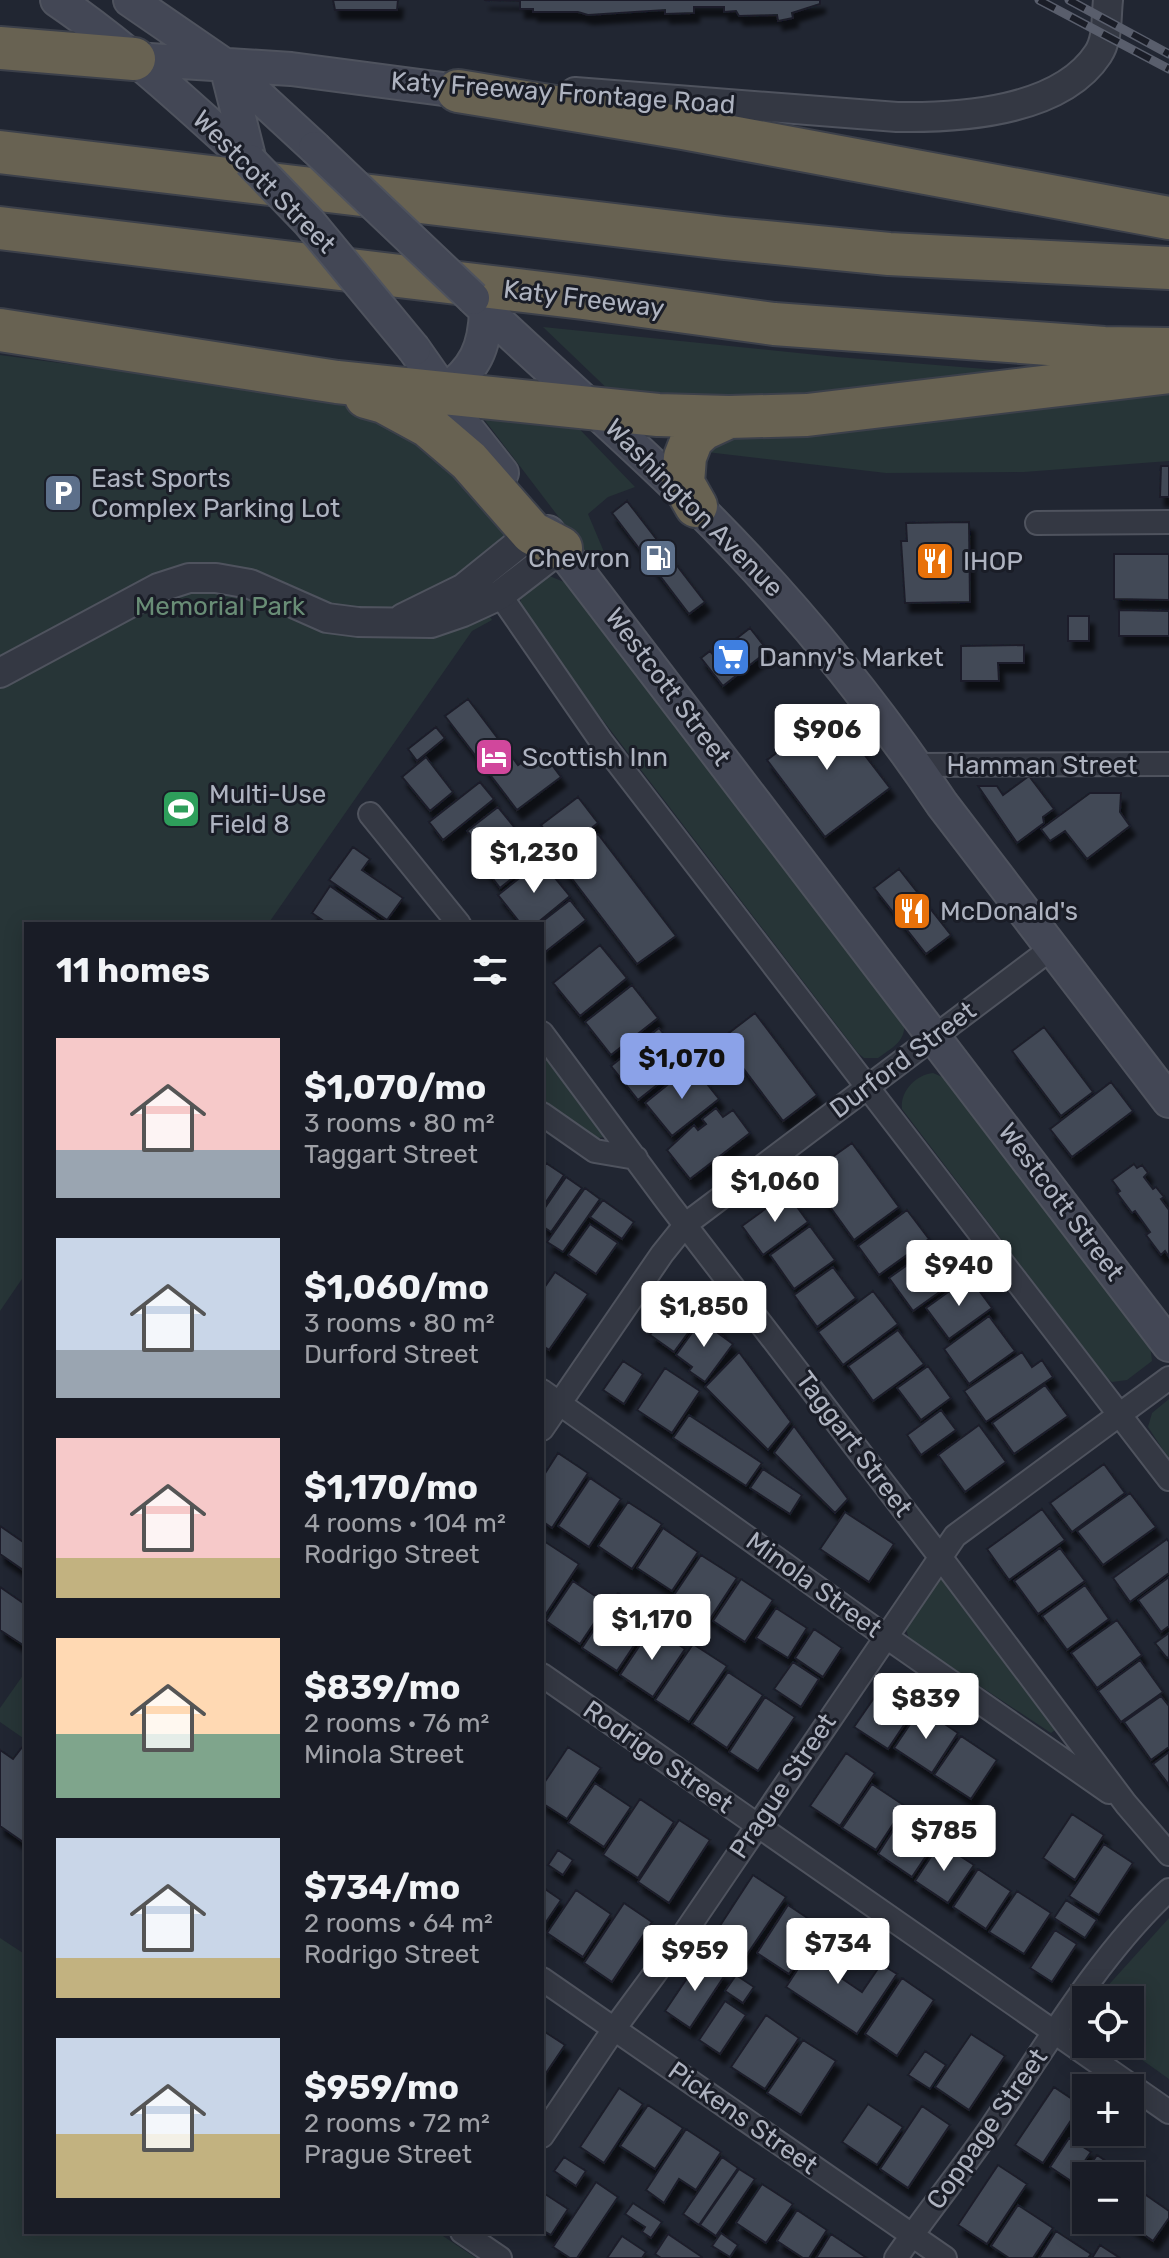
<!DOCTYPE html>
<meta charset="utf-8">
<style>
body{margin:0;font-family:Rubik,sans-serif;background:#262932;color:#f1f3f6;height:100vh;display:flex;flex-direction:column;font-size:30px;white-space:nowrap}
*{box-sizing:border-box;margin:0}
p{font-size:26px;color:#9fa1a7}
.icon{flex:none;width:44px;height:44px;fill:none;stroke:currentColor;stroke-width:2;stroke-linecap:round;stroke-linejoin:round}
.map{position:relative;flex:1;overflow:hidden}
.drawer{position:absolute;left:24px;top:922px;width:520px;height:1312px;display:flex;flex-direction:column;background:#191c26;border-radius:0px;box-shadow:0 4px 20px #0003,0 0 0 2px #373a43}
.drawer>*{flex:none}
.tools{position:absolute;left:1072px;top:1986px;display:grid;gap:16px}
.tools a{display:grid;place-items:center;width:72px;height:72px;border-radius:0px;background:#191c26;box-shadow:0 4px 20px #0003,0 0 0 2px #373a43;font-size:40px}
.price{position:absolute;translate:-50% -68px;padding:0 18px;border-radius:8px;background:#fff;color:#222;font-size:26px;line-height:52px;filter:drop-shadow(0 2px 4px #0008)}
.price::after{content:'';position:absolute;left:50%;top:48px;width:24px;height:18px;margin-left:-12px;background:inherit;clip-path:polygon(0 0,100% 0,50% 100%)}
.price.current{background:#8ba2e8;color:#111}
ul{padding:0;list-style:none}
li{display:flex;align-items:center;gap:24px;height:200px;padding:0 32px}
li span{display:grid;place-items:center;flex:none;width:224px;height:160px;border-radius:0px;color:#555}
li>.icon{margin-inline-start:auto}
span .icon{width:96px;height:96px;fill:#fffc;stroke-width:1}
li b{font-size:34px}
h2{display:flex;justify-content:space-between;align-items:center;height:96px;padding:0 32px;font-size:34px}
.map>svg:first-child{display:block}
.green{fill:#273537}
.building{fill:#434956;stroke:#1c1f29;stroke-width:2;filter:url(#shadow)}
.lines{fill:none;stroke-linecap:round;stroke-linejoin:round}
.minor-casing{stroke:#4f535e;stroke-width:26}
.tertiary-casing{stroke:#4f535e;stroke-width:32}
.secondary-casing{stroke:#4f535e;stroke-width:36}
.motorway-casing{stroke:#3c404a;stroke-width:46}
.minor{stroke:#343843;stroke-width:22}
.tertiary{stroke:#343843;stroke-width:28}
.secondary{stroke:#434755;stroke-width:32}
.motorway{stroke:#686252;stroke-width:42}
.rail-casing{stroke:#595e6c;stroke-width:9}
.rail{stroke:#1a1d27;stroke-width:6;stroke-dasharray:18;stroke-linecap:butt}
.secondary-bridge-casing{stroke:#4f535e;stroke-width:36;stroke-linecap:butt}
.secondary-bridge{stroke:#434755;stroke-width:32}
.labels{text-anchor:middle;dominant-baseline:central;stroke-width:6;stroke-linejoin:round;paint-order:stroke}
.street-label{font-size:26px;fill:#aeb3c0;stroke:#1a1d27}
.poi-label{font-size:26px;fill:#aeb3c0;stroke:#1a1d27;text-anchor:start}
.park-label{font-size:26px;fill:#698d76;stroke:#1a1d27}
</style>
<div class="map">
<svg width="1169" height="2258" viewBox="0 0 1169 2258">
<defs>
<filter id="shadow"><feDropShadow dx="5" dy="9" stdDeviation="2" flood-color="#0009"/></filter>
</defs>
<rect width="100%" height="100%" fill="#212632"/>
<!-- green -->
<path class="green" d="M543,327l294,30 161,13 -1,15 -112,13h-268z
M0,355l369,49 137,107 1,27 -43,35 28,47 -20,11 -204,293h-242v349l-26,38z
M1169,386v75l-145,11 -138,1 -188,-22 11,-15z
M477,410l89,5 69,72 -27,10 -20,17 16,38 -11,10z
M547,575l22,9 335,436c3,21 -11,27 -26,38h-14l-6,-5 -335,-437c-8,-24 5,-30 24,-41z
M542,1047l64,87 -1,3 -7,1 -6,-3 -50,-35z
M933,1073l14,6 203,265 2,17 -25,19 -15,2 -7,-6 -203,-267c-2,-17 13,-34 31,-36z
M1169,1399v60l-21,-32 4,-14z
M942,1579h4l109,146v5l-4,3 -142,-94 -3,-10 31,-47z
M26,1671v69l-26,-18v-14z
M1169,1918v161l-49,-35h10v-44h-35z
M0,1938l26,17v277h411l39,26h-476z"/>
<!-- building -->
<path class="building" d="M333,0h65l-1,10h-62z
M484,0h336v4l-28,9 1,5 -15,3 -1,-6 -38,1 -3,-5 -12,1v-5h-30v6l-29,1v-4l-77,5 -10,-3h-45v-3h-13v-8z
M1161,466h8v31h-9z
M627,501l78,101 -16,12 -77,-101z
M969,522l1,80 -65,1 -4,-62h6l-1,-18z
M1114,554h55v46l-55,-1z
M1119,610l50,1v25h-50z
M1068,616h21v25h-21z
M750,628l18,23 -45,35 -22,-28 9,-7 4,5z
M1024,645v18h-26l1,18h-38v-35z
M468,699l50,66 22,-16 21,28 -44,33 -72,-94z
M831,711l59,77 -65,49 -58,-77 21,-16 -10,-11 24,-18 9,12z
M436,727l9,11 -28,23 -9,-12z
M426,757l27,35 -23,19 -28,-34z
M1029,776l25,33 -11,8 1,6 -27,20 -39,-57h19l6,9z
M480,782l14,17 -51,41 -14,-18z
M1090,793h31l-1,19 10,14 -43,33 -22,-28 -15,10 -9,-12z
M578,797l20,26 -37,28 -20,-26z
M498,807l22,27 -31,24 -22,-27z
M598,834l78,102 -39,28 -77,-101z
M522,836l17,21 -39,31 -16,-21z
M353,847l17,12 -8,11 41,28 -16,22 -58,-40z
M541,861l29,35 -34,28h-15l-23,-29z
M899,869l52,66 -25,19 -52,-66z
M330,886l49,34 -3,4h-48l-16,-11z
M570,900l16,20 -42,33 -2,-3v-26h-3z
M600,945l27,33 -47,38 -27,-33z
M632,985l26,33 -47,37 -26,-33z
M755,1013l62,82 -34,26 -62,-82z
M1044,1027l49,65 -32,24 -49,-65z
M659,1028l27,34 -48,38 -27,-34z
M692,1065l27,34 -47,37 -27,-33z
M1111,1082l22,29 -61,46 -22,-28z
M716,1108l7,9 10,-7 17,23 -60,46 -23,-29 27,-25 4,5 8,-6 -4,-5z
M852,1143l47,64 -45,33 -47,-65z
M546,1163l18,12 -22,33v-39z
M1134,1164l3,4 5,-3 6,8 -4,4 9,12 3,-2 8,10 -3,2 8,11v47l-4,-6 -4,4 -15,-20 4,-3 -15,-21 -3,2 -15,-20 3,-2 -8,-11z
M566,1177l16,11 -31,44 -9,-6v-14z
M585,1188l15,11 -37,53 -16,-10z
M787,1193l21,29 -45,33 -21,-29z
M603,1200l31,22 -12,17 -32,-22z
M907,1210l22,29 -50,36 -21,-29z
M590,1224l28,19 -22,31 -28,-19z
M810,1226l25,34 -41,29 -24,-34z
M938,1243l24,33 -49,35 -24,-33z
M833,1267l23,31 -39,29 -23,-32z
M555,1272l33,22 -39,56 -7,-5v-54z
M969,1277l23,31 -43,31 -23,-31z
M688,1283l22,20 -36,49 -24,-17z
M873,1291l25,33 -55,41 -25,-33z
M704,1316l17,13 -3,4 15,11 -28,38 -16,-11 3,-4 -16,-12z
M989,1316l26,35 -46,33 -25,-35z
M898,1330l26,34 -51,37 -25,-35z
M739,1352l52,70 -23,28 -63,-63z
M1022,1352l10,15 10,-7 11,17 -67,45 -22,-31z
M623,1361l20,13 -19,30 -21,-14z
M928,1366l23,32 -30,22 -24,-32z
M665,1368l35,23 -28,42 -35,-23z
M1045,1385l23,31 -54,38 -22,-31z
M941,1410l15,20 -35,25 -14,-20z
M689,1415l73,48 -16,23 -73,-48z
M979,1425l27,37 -41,30 -27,-37z
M794,1426l54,73 -13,14 -61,-60z
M558,1453l30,20 -36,55 -10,-7v-43z
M1104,1464l21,29 -53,39 -22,-29z
M763,1469l39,26 -12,19 -40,-26z
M590,1478l31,21 -32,48 -31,-21z
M1130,1493l26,34 -53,38 -26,-34z
M628,1502l34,22 -30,45 -34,-23z
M1042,1509l23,31 -56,40 -22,-31z
M845,1512l49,32 -25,38 -49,-33z
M0,1526l26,18v28l-26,-18z
M663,1528l35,24 -26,39 -35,-23z
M1167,1539l2,3v31l-39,29 -17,-24z
M544,1541l35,23 -35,53 -2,-1z
M1060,1548l25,33 -47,33 -24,-33z
M701,1555l36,23 -27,41 -36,-24z
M1169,1577v49l-8,6 -23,-32z
M741,1579l32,21 -28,42 -32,-21z
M573,1581l34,23 -27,40 -34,-23z
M1085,1585l24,34 -42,31 -25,-34z
M0,1587l26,18v42l-26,-17z
M618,1593l35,24 -36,54 -35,-23z
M776,1608l31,20 -19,30 -32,-20z
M1117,1620l25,35 -45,33 -26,-35z
M652,1627l33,22 -32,48 -33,-22z
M814,1629l28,19 -19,29 -28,-19z
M1169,1633v24l-2,1 -12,-15z
M693,1644l34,22 -38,56 -34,-22z
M1140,1660l23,32 -42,30 -23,-31z
M793,1662l26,17 -18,28 -27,-18z
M728,1672l35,23 -36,53 -35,-24z
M885,1682l33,22 -30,45 -34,-22z
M1161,1696l8,10v41l-18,13 -27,-38z
M765,1697l30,20 -37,54 -29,-19z
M921,1708l37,25 -26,40 -38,-25z
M961,1736l36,24 -26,39 -37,-24z
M23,1746l3,2v96l-26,-18v-76l13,9z
M568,1747l33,21 -34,51 -25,-16v-17z
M1169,1752v33l-16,-21z
M846,1753l29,20 -35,53 -30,-20z
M595,1783l36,24 -27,40 -36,-24z
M872,1784l33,22 -29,44 -34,-22z
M640,1799l34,23 -36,56 -35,-23z
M905,1812l35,23 -28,42 -34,-23z
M1072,1814l32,21 -29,45 -32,-22z
M679,1820l31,20 -41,63 -31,-21z
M940,1843l34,22 -26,38 -33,-22z
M1104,1844l29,19 -34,52 -30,-19z
M558,1850l15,10 -10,15 -15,-10z
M978,1869l33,22 -25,38 -33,-22z
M753,1875l33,22 -40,59 -32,-21z
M542,1887l19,13 -19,28z
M576,1890l35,24 -28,43 -36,-24z
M1017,1891l34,22 -27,41 -35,-22z
M1066,1900l31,20 -12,18 -31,-20z
M624,1903l28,19 -40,60 -28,-19z
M788,1905l33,22 -32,47 -32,-21z
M829,1930l17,11 -18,28 34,23 19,-28 16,10 -40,60 -71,-47 21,-32 4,2z
M1055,1930l22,14 -25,38 -22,-14z
M700,1959l25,16 -35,53 -25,-17z
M736,1975l18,12 -11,16 -18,-12z
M902,1978l32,22 -37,56 -32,-22z
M725,2001l21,14 -26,39 -21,-14z
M766,2015l33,23 -34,51 -34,-22z
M542,2030l23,15 -23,34z
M971,2034l34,22 -36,54 -34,-23z
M803,2040l33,21 -35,54 -34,-22z
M925,2051l21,14 -16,24 -22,-14z
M1054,2087l27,18 -38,58 -28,-18z
M619,2088l24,16 -39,59 -24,-16z
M868,2104l35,23 -26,38 -35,-23z
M648,2105l35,23 -28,41 -35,-23z
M922,2106l28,19 -42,63 -28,-19z
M686,2129l35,23 -25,38 -17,-11 -15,24 -18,-13z
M1069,2138l22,14 -20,29 -21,-14z
M1097,2155l22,15 -4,6h-29v12l-8,-5z
M564,2157l22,14 -10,15 -22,-15z
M722,2157l16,11 -39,57 -16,-11z
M998,2165l29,19 -40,60 -29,-19z
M739,2169l16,10 -39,57 -16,-11z
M596,2182l22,15 -41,61h-7l-17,-11z
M762,2184l31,20 -27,39 -30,-20z
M1130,2184l39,27v7l-16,23 -30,-21h7z
M542,2192l26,17 -17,26 -9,-5z
M633,2203l29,19 -11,16 -9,-6 3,-5 -20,-13z
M1018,2205l35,23 -20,30h-24l-18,-12z
M797,2210l30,20 -18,28h-6l-26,-17z
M1056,2231l35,23 -3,4h-49z
M721,2233l17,12 -8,12 -18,-11z
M668,2234l34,23v1h-41l-6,-4z
M831,2234l36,24h-51z
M622,2236l24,16 -4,6h-35z
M1100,2245l20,13h-28z"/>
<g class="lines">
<defs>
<path id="minor" d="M1037,523l132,-1
M500,595l101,146 568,738
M915,765l254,-1
M370,814l89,110
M542,1033l127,171 272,354 185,246 43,50
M542,1114l53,37 41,7
M542,1391l343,245 224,156
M542,1429l120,-175 24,-30 366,-276
M542,1675l627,437
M542,1979l403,279
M542,2136l72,-107 70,-95 271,-398 214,-158
M462,2232l38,26
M896,2258c30,-44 64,-85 94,-129 52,-77 110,-176 179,-239"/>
<path id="tertiary" d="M575,92l322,25c62,1 163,-5 201,-63 10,-15 8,-36 10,-54
M403,618l61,-30 68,-55
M0,673l158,-85 31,-10h27l34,6 77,34 31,4 73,1 32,-11 37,-17 61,-47"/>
<path id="secondary" d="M57,0c69,47 131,105 193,161
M130,0l96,66 89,82
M134,59l157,10 167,22
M226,66l24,95
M473,298c73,70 150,136 222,207 92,91 175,192 247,299l227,297
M414,349l30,43 9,19 49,62
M444,392c31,-23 41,-44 42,-82
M548,532l621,813"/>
<path id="motorway" d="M0,48l134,11
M458,91l225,37 486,90
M0,152l724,86 165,16 280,14
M0,228l583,70 191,26 330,24 65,1
M0,330l337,52 321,33 71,2 78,-2 362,-43
M366,397l18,5 44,24 41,35 63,72 29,15
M696,506l-13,-23 2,-26 7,-18 11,-10 26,-12"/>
</defs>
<!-- minor casing -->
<use href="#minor" class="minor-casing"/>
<!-- tertiary casing -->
<use href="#tertiary" class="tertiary-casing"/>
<!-- secondary casing -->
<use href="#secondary" class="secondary-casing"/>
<!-- motorway casing -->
<use href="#motorway" class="motorway-casing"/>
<!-- minor -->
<use href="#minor" class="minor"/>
<!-- tertiary -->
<use href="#tertiary" class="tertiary"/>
<!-- secondary -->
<use href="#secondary" class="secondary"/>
<!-- motorway -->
<use href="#motorway" class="motorway"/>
<defs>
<path id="rail" d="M1039,0l130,69
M1069,0l100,54"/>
</defs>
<!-- rail casing -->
<use href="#rail" class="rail-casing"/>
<!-- rail -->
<use href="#rail" class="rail"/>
<defs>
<path id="secondary-bridge" d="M315,148l158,150
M250,161l59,61 105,127"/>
</defs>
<!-- secondary-bridge casing -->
<use href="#secondary-bridge" class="secondary-bridge-casing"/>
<!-- secondary-bridge -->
<use href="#secondary-bridge" class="secondary-bridge"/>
</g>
<!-- icons -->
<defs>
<symbol id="parking-square" viewBox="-11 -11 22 22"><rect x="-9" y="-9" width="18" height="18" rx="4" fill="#5c6f8a" stroke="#1a1d27"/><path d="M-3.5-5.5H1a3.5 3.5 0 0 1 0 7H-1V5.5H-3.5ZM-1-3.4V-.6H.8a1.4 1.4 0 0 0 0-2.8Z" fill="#fff"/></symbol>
<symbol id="fuel-square" viewBox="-11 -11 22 22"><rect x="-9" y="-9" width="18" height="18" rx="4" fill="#5c6f8a" stroke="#1a1d27"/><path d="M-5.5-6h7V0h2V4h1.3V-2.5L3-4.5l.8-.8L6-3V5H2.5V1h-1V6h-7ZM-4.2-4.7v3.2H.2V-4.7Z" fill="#fff"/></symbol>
<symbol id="restaurant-square" viewBox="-11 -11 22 22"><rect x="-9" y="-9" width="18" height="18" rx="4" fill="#e8710a" stroke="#1a1d27"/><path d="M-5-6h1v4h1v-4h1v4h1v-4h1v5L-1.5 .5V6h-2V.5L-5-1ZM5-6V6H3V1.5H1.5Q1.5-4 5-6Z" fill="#fff"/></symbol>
<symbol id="supermarket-square" viewBox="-11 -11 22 22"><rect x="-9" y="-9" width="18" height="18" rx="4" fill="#3f7fe0" stroke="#1a1d27"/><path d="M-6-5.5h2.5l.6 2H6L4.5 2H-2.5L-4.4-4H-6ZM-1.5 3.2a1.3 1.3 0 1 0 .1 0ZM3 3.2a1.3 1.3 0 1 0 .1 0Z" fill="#fff"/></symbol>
<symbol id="hotel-square" viewBox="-11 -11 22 22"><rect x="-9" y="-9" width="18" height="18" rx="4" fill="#d1479c" stroke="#1a1d27"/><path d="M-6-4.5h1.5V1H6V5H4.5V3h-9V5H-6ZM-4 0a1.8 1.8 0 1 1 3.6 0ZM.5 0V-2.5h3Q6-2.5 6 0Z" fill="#fff"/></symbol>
<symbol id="stadium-square" viewBox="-11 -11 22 22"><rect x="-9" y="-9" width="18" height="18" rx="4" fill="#2e9e5b" stroke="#1a1d27"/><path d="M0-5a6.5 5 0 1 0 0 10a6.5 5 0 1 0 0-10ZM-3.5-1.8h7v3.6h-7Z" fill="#fff"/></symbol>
</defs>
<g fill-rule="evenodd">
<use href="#parking-square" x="41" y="471" width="44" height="44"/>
<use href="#fuel-square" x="636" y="536" width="44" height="44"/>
<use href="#restaurant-square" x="913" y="539" width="44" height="44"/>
<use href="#supermarket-square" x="709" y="635" width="44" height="44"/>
<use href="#hotel-square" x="472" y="735" width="44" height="44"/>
<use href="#stadium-square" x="159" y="787" width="44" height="44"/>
<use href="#restaurant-square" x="890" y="889" width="44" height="44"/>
</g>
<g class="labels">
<!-- street labels -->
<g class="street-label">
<text transform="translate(563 93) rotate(4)">Katy Freeway Frontage Road</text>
<text transform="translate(264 182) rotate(45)">Westcott Street</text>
<text transform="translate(584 299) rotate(7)">Katy Freeway</text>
<text transform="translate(694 508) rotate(45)">Washington Avenue</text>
<text transform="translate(668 687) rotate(53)">Westcott Street</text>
<text x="1042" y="765">Hamman Street</text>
<text transform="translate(903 1060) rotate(-37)">Durford Street</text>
<text transform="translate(1061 1202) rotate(53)">Westcott Street</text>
<text transform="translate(854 1444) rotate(53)">Taggart Street</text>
<text transform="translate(814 1585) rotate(36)">Minola Street</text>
<text transform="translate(658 1757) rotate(35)">Rodrigo Street</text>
<text transform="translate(783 1786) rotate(-56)">Prague Street</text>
<text transform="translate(743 2118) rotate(35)">Pickens Street</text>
<text transform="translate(987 2129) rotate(-55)">Coppage Street</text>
</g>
<!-- poi labels -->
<g class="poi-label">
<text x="91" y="478">East Sports<tspan x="91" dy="30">Complex Parking Lot</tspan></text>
<text x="630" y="558" text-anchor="end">Chevron</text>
<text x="963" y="561">IHOP</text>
<text x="759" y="657">Danny's Market</text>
<text x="522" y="757">Scottish Inn</text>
<text x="209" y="794">Multi-Use<tspan x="209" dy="30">Field 8</tspan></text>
<text x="940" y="911">McDonald's</text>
</g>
<!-- park labels -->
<g class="park-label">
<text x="220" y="606">Memorial Park</text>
</g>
</g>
</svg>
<div class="tools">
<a><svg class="icon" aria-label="locate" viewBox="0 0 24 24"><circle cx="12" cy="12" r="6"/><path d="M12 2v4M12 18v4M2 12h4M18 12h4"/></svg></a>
<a>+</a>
<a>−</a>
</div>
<b class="price" style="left:827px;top:772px">$906</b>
<b class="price" style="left:534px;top:895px">$1,230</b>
<b class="price current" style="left:682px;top:1101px">$1,070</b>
<b class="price" style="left:775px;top:1224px">$1,060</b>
<b class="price" style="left:959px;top:1308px">$940</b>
<b class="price" style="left:704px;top:1349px">$1,850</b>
<b class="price" style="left:652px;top:1662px">$1,170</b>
<b class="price" style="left:926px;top:1741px">$839</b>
<b class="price" style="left:944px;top:1873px">$785</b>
<b class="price" style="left:838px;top:1986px">$734</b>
<b class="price" style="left:695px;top:1993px">$959</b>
<section class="drawer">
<h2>11 homes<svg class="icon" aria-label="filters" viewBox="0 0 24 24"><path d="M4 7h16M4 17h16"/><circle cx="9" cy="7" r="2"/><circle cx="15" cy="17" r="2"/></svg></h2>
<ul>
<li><span style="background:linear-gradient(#f6c9c9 70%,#9aa5b1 0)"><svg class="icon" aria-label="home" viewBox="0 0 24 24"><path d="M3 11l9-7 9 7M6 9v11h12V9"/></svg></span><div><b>$1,070/mo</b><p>3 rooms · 80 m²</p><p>Taggart Street</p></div></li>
<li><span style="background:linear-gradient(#c9d6e8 70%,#9aa5b1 0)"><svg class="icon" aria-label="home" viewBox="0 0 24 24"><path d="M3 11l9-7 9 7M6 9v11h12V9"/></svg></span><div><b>$1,060/mo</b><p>3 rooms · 80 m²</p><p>Durford Street</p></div></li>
<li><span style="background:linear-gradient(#f6c9c9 75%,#c2b280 0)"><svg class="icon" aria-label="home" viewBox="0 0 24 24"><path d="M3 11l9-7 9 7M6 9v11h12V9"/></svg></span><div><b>$1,170/mo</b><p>4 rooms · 104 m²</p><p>Rodrigo Street</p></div></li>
<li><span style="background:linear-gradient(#ffd9b3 60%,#7fa58c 0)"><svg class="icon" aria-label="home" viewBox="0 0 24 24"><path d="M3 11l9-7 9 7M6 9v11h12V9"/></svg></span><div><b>$839/mo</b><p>2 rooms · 76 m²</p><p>Minola Street</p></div></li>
<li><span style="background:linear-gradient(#c9d6e8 75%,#c2b280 0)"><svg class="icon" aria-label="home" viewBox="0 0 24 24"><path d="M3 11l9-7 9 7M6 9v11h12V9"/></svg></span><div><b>$734/mo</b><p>2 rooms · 64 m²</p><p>Rodrigo Street</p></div></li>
<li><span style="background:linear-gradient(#c9d6e8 60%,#c2b280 0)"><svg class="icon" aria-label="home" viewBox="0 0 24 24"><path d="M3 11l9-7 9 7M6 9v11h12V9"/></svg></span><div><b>$959/mo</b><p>2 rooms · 72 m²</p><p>Prague Street</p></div></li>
</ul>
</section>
</div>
